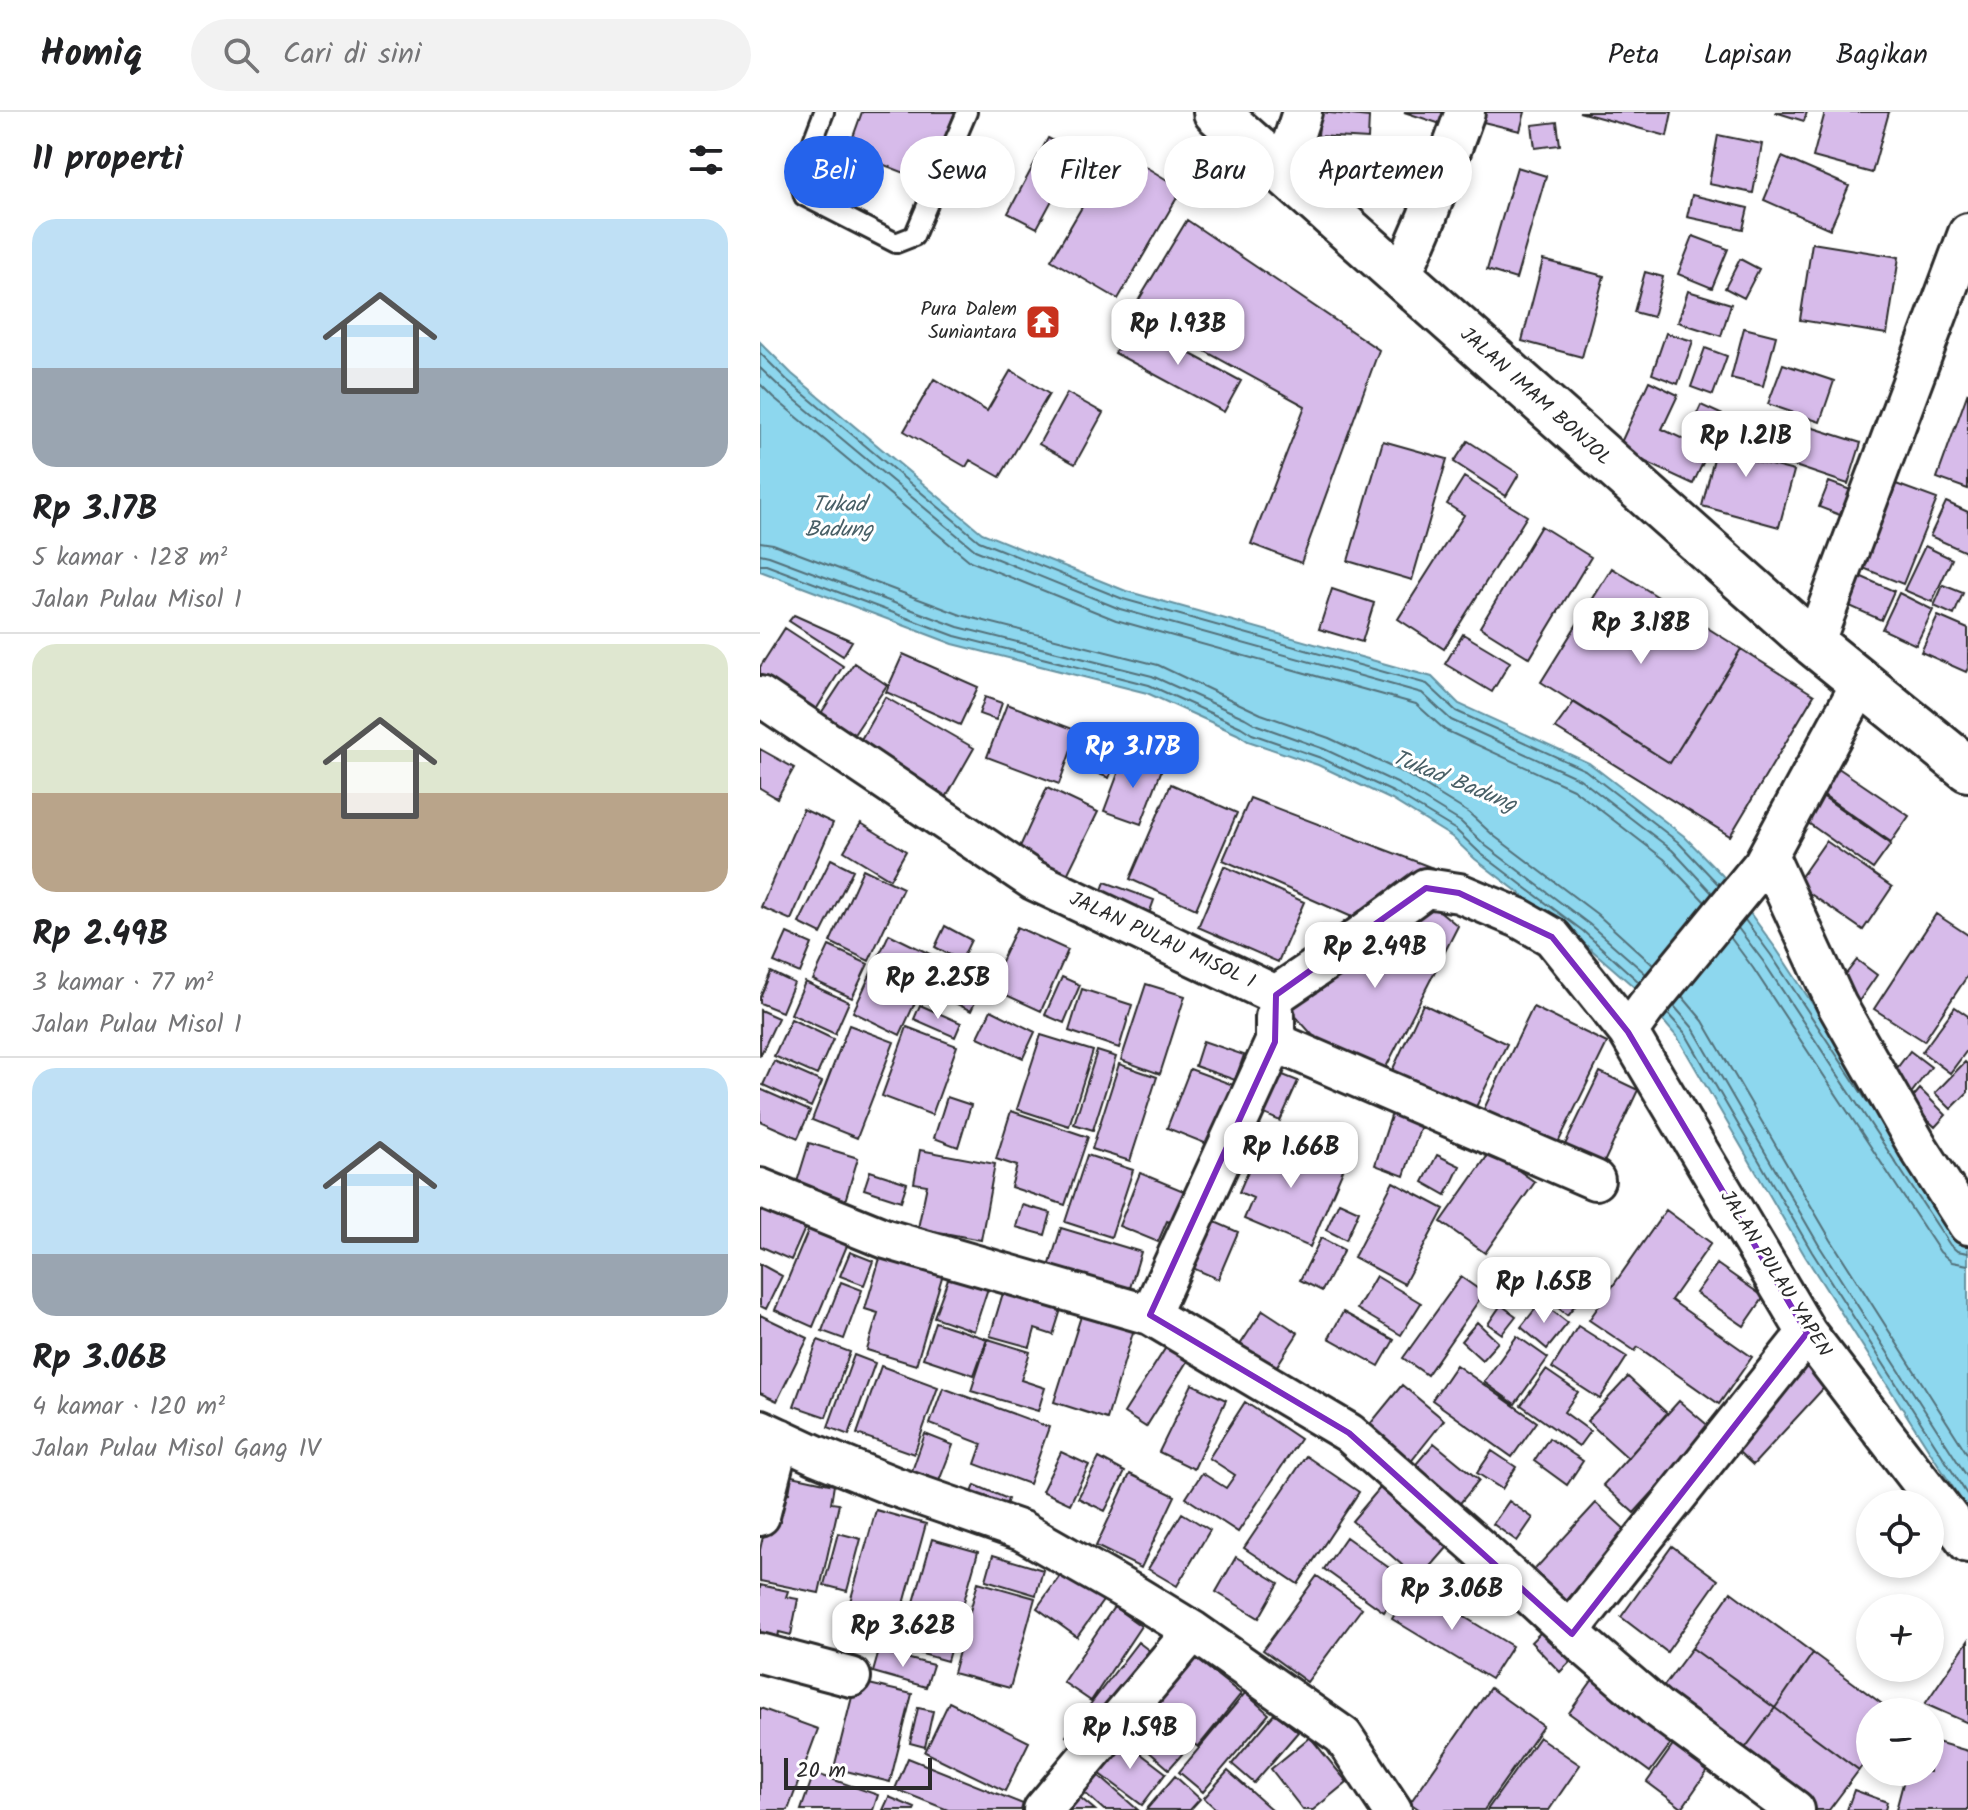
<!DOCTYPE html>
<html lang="id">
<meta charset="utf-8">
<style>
body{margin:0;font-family:Kalam,sans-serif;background:#f2f2f2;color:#202124;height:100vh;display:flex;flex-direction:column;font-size:30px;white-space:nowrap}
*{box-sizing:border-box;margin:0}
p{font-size:26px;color:#757577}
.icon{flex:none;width:44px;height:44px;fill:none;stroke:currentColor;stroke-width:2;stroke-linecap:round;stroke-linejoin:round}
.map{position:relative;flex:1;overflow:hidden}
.drawer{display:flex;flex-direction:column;background:#fff;width:760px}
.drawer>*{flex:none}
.guide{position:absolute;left:24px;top:24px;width:760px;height:72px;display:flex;gap:16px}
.fabs{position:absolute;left:1096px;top:1378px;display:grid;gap:16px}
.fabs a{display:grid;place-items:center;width:88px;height:88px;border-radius:50%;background:#fff;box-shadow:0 4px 12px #0003;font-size:40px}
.scale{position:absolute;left:24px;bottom:20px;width:148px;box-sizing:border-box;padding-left:8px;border:4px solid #2b2b2b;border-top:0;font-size:22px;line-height:28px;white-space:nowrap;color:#2b2b2b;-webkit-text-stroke:6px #fff;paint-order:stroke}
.price{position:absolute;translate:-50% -68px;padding:0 18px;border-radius:16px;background:#fff;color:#222;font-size:26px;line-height:52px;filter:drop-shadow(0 2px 4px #0008)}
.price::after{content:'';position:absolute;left:50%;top:48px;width:24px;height:18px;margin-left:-12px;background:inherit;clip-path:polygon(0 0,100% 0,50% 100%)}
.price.on{background:#2563eb;color:#fff}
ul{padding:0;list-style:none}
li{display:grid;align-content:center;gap:16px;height:424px;padding:0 32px}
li+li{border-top:2px solid #e0e0e0}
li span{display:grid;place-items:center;height:248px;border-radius:24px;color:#555}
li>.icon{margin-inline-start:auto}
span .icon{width:144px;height:144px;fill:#fffc;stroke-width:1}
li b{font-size:34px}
h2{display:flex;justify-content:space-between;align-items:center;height:96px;padding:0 32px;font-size:34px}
.chip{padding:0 28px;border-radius:36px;background:#fff;box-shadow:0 4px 12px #0003;font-size:28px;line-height:72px}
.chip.on{background:#2563eb;color:#fff}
header{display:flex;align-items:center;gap:48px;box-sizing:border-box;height:112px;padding:0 40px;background:#fff;border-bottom:2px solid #e0e0e0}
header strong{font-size:38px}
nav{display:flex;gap:44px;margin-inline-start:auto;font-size:28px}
.search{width:560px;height:72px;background:#f2f2f2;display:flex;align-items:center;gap:20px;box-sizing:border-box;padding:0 28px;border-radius:44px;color:#757577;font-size:30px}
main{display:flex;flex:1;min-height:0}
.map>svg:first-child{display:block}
.water{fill:#8dd7ee;stroke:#6692a0;stroke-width:2}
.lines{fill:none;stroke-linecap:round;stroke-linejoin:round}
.shore{stroke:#527079;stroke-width:2}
.building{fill:#d7bbea;stroke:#2b2b2b;stroke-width:2}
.service-casing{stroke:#2b2b2b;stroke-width:24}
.minor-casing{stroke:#2b2b2b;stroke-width:44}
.trunk-casing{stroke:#2b2b2b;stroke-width:50}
.service{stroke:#fff;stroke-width:18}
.minor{stroke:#fff;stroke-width:38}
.trunk{stroke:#fff;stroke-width:44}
.marked{fill:none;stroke:#7b2cbf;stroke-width:6;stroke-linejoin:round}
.labels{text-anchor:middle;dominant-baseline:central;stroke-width:6;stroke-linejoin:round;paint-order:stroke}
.poi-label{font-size:20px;fill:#2b2b2b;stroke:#fff;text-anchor:end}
.street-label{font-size:20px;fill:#2b2b2b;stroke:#fff}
.water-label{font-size:22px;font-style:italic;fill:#485f66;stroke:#fff}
</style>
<header>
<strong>Homiq</strong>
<div class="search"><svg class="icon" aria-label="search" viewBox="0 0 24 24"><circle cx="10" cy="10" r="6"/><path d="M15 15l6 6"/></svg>Cari di sini</div>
<nav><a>Peta</a><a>Lapisan</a><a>Bagikan</a></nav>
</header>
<main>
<section class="drawer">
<h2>11 properti<svg class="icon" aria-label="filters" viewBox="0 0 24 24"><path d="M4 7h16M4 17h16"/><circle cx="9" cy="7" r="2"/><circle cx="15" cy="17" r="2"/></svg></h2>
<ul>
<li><span style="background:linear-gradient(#bfe0f5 60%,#9aa5b1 0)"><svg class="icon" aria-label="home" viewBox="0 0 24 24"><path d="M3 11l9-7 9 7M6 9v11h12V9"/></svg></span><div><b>Rp 3.17B</b><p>5 kamar · 128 m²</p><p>Jalan Pulau Misol 1</p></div></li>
<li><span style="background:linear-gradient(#dfe7d0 60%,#b9a48a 0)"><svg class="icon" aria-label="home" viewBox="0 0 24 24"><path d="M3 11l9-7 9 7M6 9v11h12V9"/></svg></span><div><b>Rp 2.49B</b><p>3 kamar · 77 m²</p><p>Jalan Pulau Misol 1</p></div></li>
<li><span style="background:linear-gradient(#bfe0f5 75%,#9aa5b1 0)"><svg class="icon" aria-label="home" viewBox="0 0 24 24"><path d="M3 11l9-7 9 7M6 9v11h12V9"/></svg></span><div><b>Rp 3.06B</b><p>4 kamar · 120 m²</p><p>Jalan Pulau Misol Gang IV</p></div></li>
</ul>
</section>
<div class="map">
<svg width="1208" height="1698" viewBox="0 0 1208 1698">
<rect width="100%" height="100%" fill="#fff"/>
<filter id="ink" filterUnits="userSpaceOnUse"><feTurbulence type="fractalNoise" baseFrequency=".0125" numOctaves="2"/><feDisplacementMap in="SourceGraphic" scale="16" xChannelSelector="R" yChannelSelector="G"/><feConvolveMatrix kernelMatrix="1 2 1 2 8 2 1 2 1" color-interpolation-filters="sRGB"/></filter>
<g filter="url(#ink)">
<!-- water -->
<path class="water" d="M0,230l32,32 190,159 144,58 306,86 27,27 130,59 95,73 38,39 55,75 191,290v271l-163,-255 -127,-218 -45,-52 -55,-48 -103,-79 -23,-22 -60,-37 -74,-35 -70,-24 -11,-7 -90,-41 -194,-49 -193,-73z"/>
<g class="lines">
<!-- shore -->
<path class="shore" d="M0,241l27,27 192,161 144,58 304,85 29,27 129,59 93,72 41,43
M0,256l21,20 194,162 145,59 302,84 29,27 129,59 92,71 40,43
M0,272l13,13 197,164 146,59 300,84 29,26 128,59 91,70 41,43
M0,430l13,2 188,71 197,50 103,49 68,24 75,35 65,40 25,23 103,78 56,51
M0,442l9,2 189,71 194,49 93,42 12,7 67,24 75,35 62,38 25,24 103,78 57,50
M0,453h6l189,71 194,49 92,42 11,7 69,24 74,35 61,37 24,23 103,78 56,51
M985,808l26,35 101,154
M978,816l25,33 187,284 7,6 11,2
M970,825l23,31 187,284 12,10 16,3
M922,884l21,25 128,219 137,215
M914,894l19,22 127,219 148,231
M908,902l17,19 127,219 156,244"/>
</g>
<!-- building -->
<path class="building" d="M102,0h93l-27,70 -80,-31z
M560,0l49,5 -1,22 -50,-3z
M644,0h51l-5,15z
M718,0h47l-5,19 -45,-11z
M819,0h93l-5,24z
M1015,0h32l-3,9z
M1065,0h64l-17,61 -59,-16z
M797,10l3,23 -25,3 -3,-23z
M958,23l44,9 -9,49 -44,-9z
M288,26l29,16 -40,74 -29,-15z
M356,37l66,40 -64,110 -67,-39z
M1022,45l67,29 -19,43 -66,-29z
M757,55l29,9 -30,103 -29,-9z
M932,83l56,13 -5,21 -56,-12z
M427,108l192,130 -78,213 -50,-19 54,-138 -173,-95z
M933,124l35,13 -16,39 -34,-14z
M1052,131l87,14 -12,77 -87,-14z
M980,147l19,10 -15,29 -19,-10z
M783,148l61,16 -22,81 -60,-16z
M885,160l18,5 -10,40 -19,-5z
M928,179l43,13 -10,32 -43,-14z
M371,210l110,59 -17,31 -109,-59z
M984,216l32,8 -13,50 -32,-8z
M906,221l27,8 -15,43 -26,-10z
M945,236l22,8 -14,39 -22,-8z
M1023,252l51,17 -14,41 -52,-18z
M251,258l38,24 -49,83 -30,-17 -4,7 -62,-36 30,-52 53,32z
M889,269l29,14 -16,34 23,11 16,-35 24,11 -32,68 -75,-35z
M1208,280v97l-31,-11z
M307,281l36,20 -28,51 -36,-20z
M963,311l39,10 -7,28 39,10 -15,56 -77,-21z
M1044,313l57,18 -13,41 -56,-19z
M623,329l64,18 -35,121 -64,-19z
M708,329l51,33 -13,22 -52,-34z
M704,365l63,39 -83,133 -46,-30 66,-104 -17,-11z
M1069,370l27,10 -11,25 -26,-10z
M1136,372l41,15 -34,85 -40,-16z
M1186,390l22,10v41l-38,-17z
M781,414l50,31 -61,101 -50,-31z
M1165,434l27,13 -20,43 -28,-12z
M852,456l129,81 -71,114 -129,-81z
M1095,462l39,17 -13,29 -38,-17z
M1183,473l20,8 -9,22 -20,-9z
M572,477l42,14 -12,39 -43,-13z
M1139,481l34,17 -17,35 -34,-16z
M34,503l58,26 -9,15 -54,-35z
M1178,504l30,13v39l-2,4 -45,-20z
M25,516l58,38 -34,55 -36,-38 -13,-9v-7z
M703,522l47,28 -18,30 -47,-28z
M981,537l73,46 -84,141 -175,-108 19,-26 96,61z
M143,542l75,33 -18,38 -74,-33z
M94,551l33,22 -42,63 -33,-21z
M125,585l89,51 -30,53 -89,-51z
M225,585l17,6 -6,17 -17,-6z
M247,592l71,27 -19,53 -72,-27z
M325,622l36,14 -12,30 -36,-14z
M0,637l34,19 -17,30 -17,-10z
M365,643l37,14 -21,55 -37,-13z
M1068,649l81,55 -18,26 -80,-56z
M411,672l66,29 -41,96 -66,-30z
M287,676l51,24 -31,63 -49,-24z
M1055,679l76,53 -18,25 -76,-54z
M490,686l183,70 -81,49 -129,-57z
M43,697l30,14 -42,97 -30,-13z
M101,711l45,28 -16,28 -46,-28z
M1066,729l66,46 -29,43 -67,-46z
M71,747l22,11 -32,64 -22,-11z
M464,754l80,36 -26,60 -80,-35z
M103,757l40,19 -34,73 -39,-19z
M345,770l49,18 -9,25 -49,-19z
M670,791l28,23 -75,147 -58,-24 -43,-48z
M1176,802l32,21v40l-44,66 -50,-32z
M185,814l26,14 -10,21 -26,-14z
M257,815l51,23 -27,61 -52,-24z
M27,821l25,11 -12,29 -26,-11z
M129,822l47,23 -36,78 -47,-23z
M69,834l39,18 -16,34 -39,-18z
M207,845l24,11 -20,43 -24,-12z
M1097,848l20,15 -20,29 -22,-16z
M11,860l23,11 -12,29 -22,-9v-6z
M302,865l18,8 -16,38 -19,-8z
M45,870l44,20 -14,32 -44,-20z
M386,872l39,12 -25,78 -39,-14z
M322,877l50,16 -13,43 -50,-17z
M663,892l84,40 -34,69 -82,-40z
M160,893l41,18 -6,14 -41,-18z
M773,895l74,36 -52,106 -73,-36z
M1195,895l13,9v33l-18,24 -28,-21z
M0,898l18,8 -18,38z
M231,898l44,22 -12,26 -45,-21z
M31,907l42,20 -16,36 -43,-19z
M89,913l45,17 -37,96 -45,-18z
M147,915l50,19 -25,69 -50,-19z
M281,923l52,16 -24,75 -52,-17z
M443,929l41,14 -9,25 -40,-14z
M337,939l19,6 -23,73 -19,-6z
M1150,939l21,16 -22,29 -21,-16z
M14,949l48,21 -11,25 -48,-22z
M1205,950l3,3v27l-17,17 -16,-16z
M359,952l38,13 -27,84 -38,-12z
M430,957l46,17 -24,60 -45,-18z
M508,957l30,12 -18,40 -29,-13z
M840,960l38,18 -39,83 -39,-18z
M0,977l50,22 -12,27 -38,-17z
M1160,977l26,26 -11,12 -26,-25z
M187,985l24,8 -13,42 -24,-9z
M251,999l77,26 -23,68 -54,-18 6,-21 -21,-7z
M632,1001l30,9 -18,54 -29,-11z
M519,1024l66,29 -35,82 -66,-28 9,-21 -14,-6 16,-37 14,6z
M49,1031l49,15 -16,53 -49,-16z
M160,1038l75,14 -14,76 -63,-12 9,-43 -13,-2z
M731,1039l44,31 -50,71 -44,-31z
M327,1043l46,15 -22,67 -46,-15z
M677,1043l23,11 -14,29 -23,-13z
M110,1059l37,12 -6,18 -37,-12z
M380,1061l51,21 -12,31 -12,-4 -9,21 -39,-16z
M633,1070l51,27 -40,75 -50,-27z
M579,1090l20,9 -13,29 -20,-10z
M0,1093l46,21 -15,34 -31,-14z
M262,1093l29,8 -6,22 -29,-8z
M906,1098l45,33 -40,57 81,57 -33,47 -81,-57 -3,4 -46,-31z
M53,1107l38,17 -38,91 -38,-17z
M448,1107l30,13 -20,47 -30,-13z
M301,1116l80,24 -15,49 -80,-24z
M561,1126l23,12 -22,41 -22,-11z
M123,1136l62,19 -29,98 -49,-15 11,-37 -13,-4z
M90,1140l23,9 -9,24 -24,-9z
M0,1152l22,12 -16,33 -6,-3z
M957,1152l47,33 -20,29 -48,-33z
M192,1156l38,14 -16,49 -40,-14z
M813,1161l17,14 -23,28 -17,-14z
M616,1164l45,27 -20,32 -44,-26z
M701,1165l23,16 -57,82 -24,-17z
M81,1170l21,8 -18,49 -22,-8z
M246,1171l58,17 -11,35 -18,-6 -5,18 -40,-11z
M781,1190l27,21 -21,26 -26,-22z
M741,1193l15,11 -14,18 -14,-10z
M503,1198l35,23 -25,39 -35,-24z
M583,1200l51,28 -15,26 -50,-28z
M322,1201l52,16 -27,90 -53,-17z
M0,1203l48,23 -31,63 -17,-8z
M175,1210l52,17 -13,36 -51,-17z
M717,1210l21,20 -16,18 -21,-19z
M818,1214l49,31 -27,42 -48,-31z
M757,1224l31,22 -33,46 -31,-22z
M228,1227l42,13 -9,28 24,8 -7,23 -67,-20z
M58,1228l32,12 -24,65 -32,-11z
M410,1229l21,14 -45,72 -22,-14z
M94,1243l21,8 -26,72 -21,-8z
M1046,1243l26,24 -79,86 -25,-23z
M696,1253l81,57 -25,35 -80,-57z
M121,1254l57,21 -24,67 -57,-20z
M786,1258l32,22 -14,20 26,19 -11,15 -58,-41z
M868,1265l39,36 -39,45 -41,-37z
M432,1272l34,16 -32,69 -35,-17z
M642,1273l42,35 -39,49 -43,-35z
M183,1276l106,39 -20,57 -54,-20 7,-20 -52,-20z
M919,1289l32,27 -77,85 -31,-28z
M485,1290l55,37 -62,93 -52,-34 16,-25 24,15 9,-13 -26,-17z
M165,1322l28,11 -14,36 -27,-10z
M789,1326l34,23 -16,24 -33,-24z
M674,1331l45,37 -22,27 -46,-37z
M732,1339l24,16 -14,22 -25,-16z
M301,1340l28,13 -19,39 -28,-13z
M546,1344l53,36 -61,92 -54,-36z
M339,1346l26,14 -20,39 -27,-13z
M370,1362l45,22 -34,72 -45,-22z
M32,1364l42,9 -3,18 8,1 -20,89 -59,-12v-31l13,-61 16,4z
M625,1370l68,59 -34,39 -67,-59z
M215,1373l33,14 -6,17 -34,-13z
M749,1389l24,17 -16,23 -24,-17z
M836,1391l33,30 -72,78 -32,-31z
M116,1398l50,14 -33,120 -51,-14z
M422,1401l28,17 -33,56 -29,-17z
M78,1421l23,6 -14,52 -23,-6z
M586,1425l60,43 -22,32 -60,-43z
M172,1427l46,13 -31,109 -46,-13z
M912,1434l46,34 -51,72 -46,-35z
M233,1443l50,15 -7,25 -50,-15z
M476,1445l43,26 -20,35 -43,-26z
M310,1450l40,29 -33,46 -40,-29z
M557,1464l45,32 -55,74 -44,-32z
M218,1470l57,16 -25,90 -57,-15z
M0,1473l28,6 -2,6 12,2 -7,36 -12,-3 -3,15 -16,-3z
M652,1473l100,61 -21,33 -99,-60z
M971,1480l82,61 -38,55 -83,-60z
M354,1495l27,19 -50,75 -28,-19z
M789,1512l29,30 -18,18 -29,-30z
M1208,1529v82l-43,-19z
M378,1530l21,16 -72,95 -21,-17z
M932,1536l83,60 -38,51 -82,-61z
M119,1539l54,14 -7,22 -53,-15z
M429,1541l52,41 -43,53 -50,-41z
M1053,1541l80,59h-23v42l-11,16 -84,-62z
M836,1563l82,59 -28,38 -81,-59z
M96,1569l56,13 -22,88 -56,-14z
M730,1576l53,38 -59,84h-64l-10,-7z
M485,1581l24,21 -66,78 -24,-20z
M189,1590l80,40 -24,49 -80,-39z
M0,1596l58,21 -30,81h-28z
M158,1596l15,3 -8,36 -15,-4z
M1015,1596l84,62 -30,40h-22l-70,-51z
M515,1601l23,19 -44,51 -22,-19z
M408,1614l22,19 -21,24 -22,-19z
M359,1625l47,36 -24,32 -47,-35z
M550,1625l37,45 -34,28h-10l-32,-41z
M779,1625l41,28 -31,45h-62z
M919,1625l35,25 -32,46 -35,-26z
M1170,1628l38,11v59h-72l10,-38h24z
M148,1646l115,46 -2,6h-73l-53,-21z
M330,1656l48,42h-34l-28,-25z
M468,1659l44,39h-55l-13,-12z
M54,1661l64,22 -5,15h-72z
M415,1664l25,23 -10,11h-44z
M1094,1678l33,12 -2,8h-38z
M316,1682l19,16h-33z
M129,1685l26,11 -1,2h-31z"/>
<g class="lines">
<defs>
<path id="service" d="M64,0l-23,60v12l3,12 92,47 18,-7 53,-124"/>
<path id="minor" d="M523,59l19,-59
M641,165l26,-60 38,-105
M1054,532l154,-411
M0,584l273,184 243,115 56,-38 94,-69 33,5 60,25 33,19 76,95 179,301 161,210
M1008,743l69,150 81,142 50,78
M868,920l18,-25 117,-143 98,-181
M515,930l320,138
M0,1076l126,51 264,76 199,118 129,114 107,99 73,63 137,101
M390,1203l125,-273v-25
M0,1317l56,26 77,31 129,45 109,62 62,38 150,105 49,74
M0,1404l20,-78
M812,1522l8,-16 227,-285
M0,1541l91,24
M283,1698l150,-179"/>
<path id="trunk" d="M456,0l598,532 154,125"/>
</defs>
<!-- service casing -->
<use href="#service" class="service-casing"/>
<!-- minor casing -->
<use href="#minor" class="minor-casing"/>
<!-- trunk casing -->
<use href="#trunk" class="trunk-casing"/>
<!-- service -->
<use href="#service" class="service"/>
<!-- minor -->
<use href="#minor" class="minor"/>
<!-- trunk -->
<use href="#trunk" class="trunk"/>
</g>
</g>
<!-- marked area -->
<path class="marked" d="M666,776l33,5 93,44 76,95 179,301 -235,301 -223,-201 -199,-118 125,-273 1,-47z"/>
<!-- icons -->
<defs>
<symbol id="temple-square" viewBox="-11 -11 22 22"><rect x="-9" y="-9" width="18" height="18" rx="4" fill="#c8321e" stroke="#fff"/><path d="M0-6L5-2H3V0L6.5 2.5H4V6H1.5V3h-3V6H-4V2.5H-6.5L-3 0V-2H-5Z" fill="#fff"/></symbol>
</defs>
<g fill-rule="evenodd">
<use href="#temple-square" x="263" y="190" width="40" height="40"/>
</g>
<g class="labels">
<!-- poi labels -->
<g class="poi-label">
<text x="257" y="198">Pura Dalem<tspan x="257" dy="23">Suniantara</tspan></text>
</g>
<!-- street labels -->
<g class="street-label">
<text transform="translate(775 285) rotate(42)">JALAN IMAM BONJOL</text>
<text transform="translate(402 829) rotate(25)">JALAN PULAU MISOL 1</text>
<text transform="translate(1015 1162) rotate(58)">JALAN PULAU YAPEN</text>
</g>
<!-- water labels -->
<g class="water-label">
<text x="79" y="393">Tukad<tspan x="79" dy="25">Badung</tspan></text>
<text transform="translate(694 670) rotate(22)">Tukad Badung</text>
</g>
</g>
</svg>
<div class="fabs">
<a><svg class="icon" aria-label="locate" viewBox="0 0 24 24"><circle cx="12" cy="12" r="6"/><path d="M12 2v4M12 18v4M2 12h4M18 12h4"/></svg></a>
<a>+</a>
<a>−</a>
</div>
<div class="scale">20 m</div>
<b class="price" style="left:418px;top:255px">Rp 1.93B</b>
<b class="price" style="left:986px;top:367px">Rp 1.21B</b>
<b class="price" style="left:881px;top:554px">Rp 3.18B</b>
<b class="price on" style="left:373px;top:678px">Rp 3.17B</b>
<b class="price" style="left:615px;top:878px">Rp 2.49B</b>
<b class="price" style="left:178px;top:909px">Rp 2.25B</b>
<b class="price" style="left:531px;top:1078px">Rp 1.66B</b>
<b class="price" style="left:784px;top:1213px">Rp 1.65B</b>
<b class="price" style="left:692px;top:1520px">Rp 3.06B</b>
<b class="price" style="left:143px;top:1557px">Rp 3.62B</b>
<b class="price" style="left:370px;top:1659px">Rp 1.59B</b>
<div class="guide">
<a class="chip on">Beli</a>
<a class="chip">Sewa</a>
<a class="chip">Filter</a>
<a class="chip">Baru</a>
<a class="chip">Apartemen</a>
</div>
</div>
</main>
